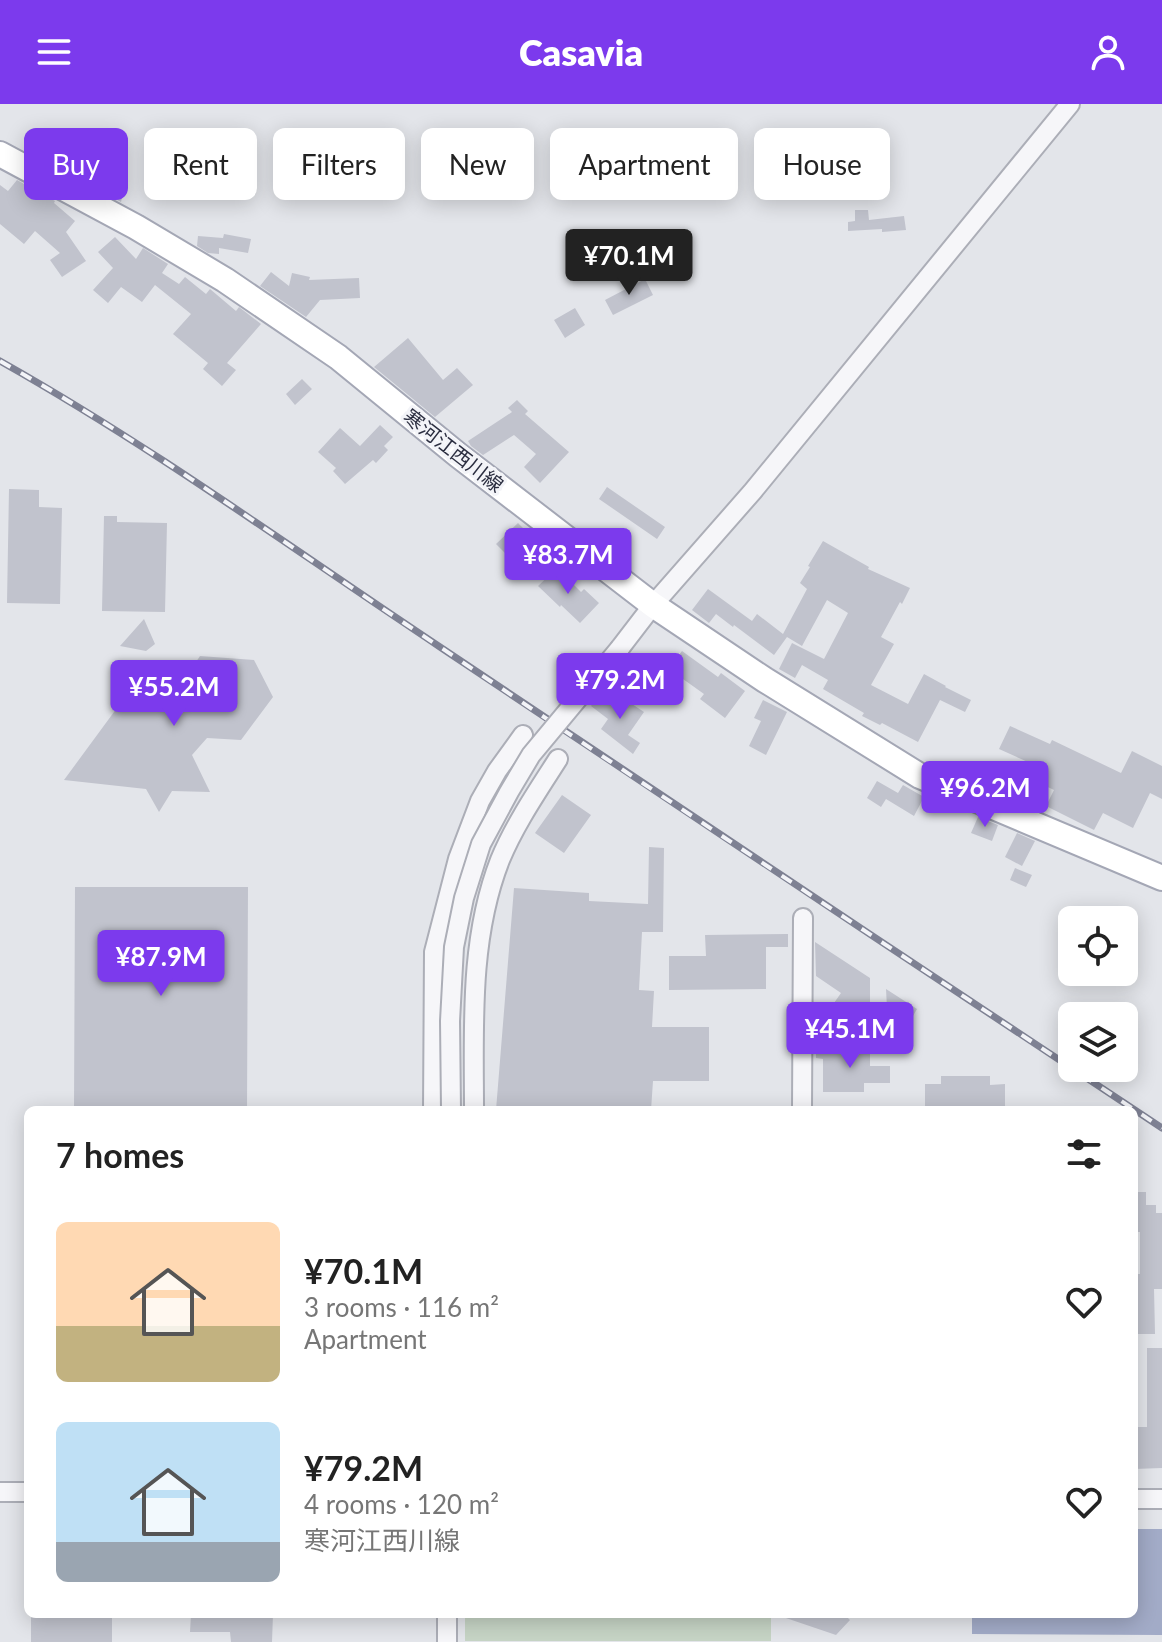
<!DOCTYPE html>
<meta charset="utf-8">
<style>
body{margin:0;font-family:Lato,"Noto Sans JP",sans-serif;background:#f2f2f2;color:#222;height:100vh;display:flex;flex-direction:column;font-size:30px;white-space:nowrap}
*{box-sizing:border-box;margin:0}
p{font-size:26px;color:#767676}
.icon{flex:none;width:44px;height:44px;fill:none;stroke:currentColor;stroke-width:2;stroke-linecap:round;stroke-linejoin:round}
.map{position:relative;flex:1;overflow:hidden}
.sheet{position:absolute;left:24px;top:1002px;width:1114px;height:512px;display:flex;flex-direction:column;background:#fff;border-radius:12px;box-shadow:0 4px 20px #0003}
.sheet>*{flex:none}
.banner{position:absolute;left:24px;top:24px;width:1114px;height:72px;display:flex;gap:16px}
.fabs{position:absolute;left:1058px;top:802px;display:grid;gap:16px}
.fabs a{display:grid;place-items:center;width:80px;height:80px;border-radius:12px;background:#fff;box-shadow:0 4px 20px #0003;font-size:40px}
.price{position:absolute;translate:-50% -68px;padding:0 18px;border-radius:8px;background:#7c3aed;color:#fff;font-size:26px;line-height:52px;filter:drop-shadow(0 2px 4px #0008)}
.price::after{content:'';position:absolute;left:50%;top:48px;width:24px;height:18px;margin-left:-12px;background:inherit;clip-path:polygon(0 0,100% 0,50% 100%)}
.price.current{background:#222;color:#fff}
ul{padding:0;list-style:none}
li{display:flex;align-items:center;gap:24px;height:200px;padding:0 32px}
li span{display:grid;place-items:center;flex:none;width:224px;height:160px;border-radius:12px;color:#555}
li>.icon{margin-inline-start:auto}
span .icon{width:96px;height:96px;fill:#fffc;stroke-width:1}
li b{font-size:34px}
h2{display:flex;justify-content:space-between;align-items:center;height:96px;padding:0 32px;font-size:34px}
.tag{padding:0 28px;border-radius:12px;background:#fff;box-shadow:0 4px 20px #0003;font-size:28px;line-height:72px}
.tag.current{background:#7c3aed;color:#fff}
header{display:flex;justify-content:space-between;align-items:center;height:104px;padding:0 32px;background:#7c3aed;color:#fff;font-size:36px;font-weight:800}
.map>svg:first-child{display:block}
.green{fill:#c6d4c5}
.water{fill:#a2abc7}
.building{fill:#c1c3cd}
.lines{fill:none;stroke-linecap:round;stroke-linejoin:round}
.minor-casing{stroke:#acaeb7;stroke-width:22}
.major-casing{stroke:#a4a7b5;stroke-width:28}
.minor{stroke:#f6f6f9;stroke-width:18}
.major{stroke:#fff;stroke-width:24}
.rail-casing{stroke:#7e8193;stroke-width:7}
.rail{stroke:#f3f4f8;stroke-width:4;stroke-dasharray:12;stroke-linecap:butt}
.minor-bridge-casing{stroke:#acaeb7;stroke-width:22;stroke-linecap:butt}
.minor-bridge{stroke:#f6f6f9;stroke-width:18}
.labels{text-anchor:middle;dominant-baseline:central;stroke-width:6;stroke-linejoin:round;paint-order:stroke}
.street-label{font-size:20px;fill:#2c2f41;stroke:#f3f4f8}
</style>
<header><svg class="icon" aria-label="menu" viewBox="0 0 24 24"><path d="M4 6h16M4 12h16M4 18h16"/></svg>Casavia<svg class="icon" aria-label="person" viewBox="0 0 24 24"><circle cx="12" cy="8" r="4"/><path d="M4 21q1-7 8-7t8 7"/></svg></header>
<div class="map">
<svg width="1162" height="1538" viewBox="0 0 1162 1538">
<rect width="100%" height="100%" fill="#e3e5ea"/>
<!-- green -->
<path class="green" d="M465,1510h306v27h-306z"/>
<!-- water -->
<path class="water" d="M1134,1425h28v106l-190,-1v-20h162z"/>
<!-- building -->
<path class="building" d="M67,45l33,11 -3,9 30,9 -6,24 -17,-9 2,-9 -45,-15z
M17,76l38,21 -1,2 21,18 -9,11 20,29 -24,16 -12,-17 10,-7 -25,-22 -11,13 -24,-20v-39l8,6z
M855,106h13l1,10 35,-4 2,14 -24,2v-3l-34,2v-9l7,-1z
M224,130l27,5 -3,14 -29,-5v6l-11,-1 -11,-7 1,-10 25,2z
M115,133l21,22 7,-11 25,16 -6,9 17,11 6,-7 21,17 4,-5 26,22 3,-4 22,17 -34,39 9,7 -14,16 -19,-17 5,-6 -35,-29 18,-20 -36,-29 -13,17 -21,-15 -13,16 -15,-13 20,-22 -15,-16z
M271,168l18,14 3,-13 18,4 -1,3 50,-2 1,20 -40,2 -14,17 -46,-31z
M645,175l8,16 -40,20 -8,-15z
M575,204l10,17 -20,13 -11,-18z
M408,234l35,42 14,-12 16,17 -38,32 -61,-50z
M302,275l10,10 -17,16 -9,-11z
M517,296l11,11 -3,3 44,38 -29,31 -16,-16 12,-13 -22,-19 -31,20 -12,-9 -3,-5 44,-29 -4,-4z
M380,321l13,12 -9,9 4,4 -12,13 -3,-3 -28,24 -12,-13 3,-3 -18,-16 22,-24 20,18z
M607,383l58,40 -8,12 -58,-40z
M9,385l30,1v17l23,1 -2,96 -53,-1z
M104,412h13v6l50,1 -2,89 -63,-1z
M518,419l12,12 -13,14 18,19 -12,12 -15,-16 4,-4 -16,-16z
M823,437l46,26 -1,2 42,19 -8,16 -2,-2 -19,35 13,7 -23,41 37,19 16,-30 22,12 -1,1 26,13 -6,12 -25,-12 -22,42 -36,-19 -2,2 -18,-9 2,-3 -41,-24 5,-9 -26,-15 -7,13 -16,-9 13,-26 32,16 24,-46 -21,-13 -25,46 -15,-9 -13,18 -40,-30 -1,2 -17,-13 -7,9 -17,-13 16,-21 44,32 5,-7 26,20 24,-45 -7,-6 10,-16 -2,-1z
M557,464l24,24 3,-3 15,14 -19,20 -19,-18 -1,2 -22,-21z
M144,515l11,25 -9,7 -26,-5z
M682,547l36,26 3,-4 24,18 -20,27 -25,-19 4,-5 -35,-25z
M200,552l54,4 19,37 -32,43 -34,-2 -15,17 18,37 -38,-1 -13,21 -13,-23 -82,-9 86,-117 19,40z
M599,591l17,12 7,-9 21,14 -16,23 12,8 -7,11 -32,-25 7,-10 -17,-13z
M763,596l24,12 -21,43 -17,-9 12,-25 -7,-3z
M1010,622l40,18 2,-4 69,33 11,-22 30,15v33l-12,-6 -17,35 -30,-15 -9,17 -48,-24 8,-16 -21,-10 6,-13 -40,-18z
M877,677l21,12 5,-8 21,12 -10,19 -28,-17 -5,8 -14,-9z
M562,691l29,20 -27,38 -29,-20z
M978,713l20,8 -6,16 -21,-8z
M1017,729l18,8 -13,25 -17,-9z
M649,743l15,1 -1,84h-21l-3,58 15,1 -2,36h57v54h-56l-2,29h-155l18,-222 75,5v8l59,3z
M1015,764l17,7 -6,12 -16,-7z
M75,783h173l-1,223h-173z
M1072,803h20v3l27,-1 1,11h-48z
M788,830v13h-22v42l-97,1v-34h37l-1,-21z
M815,838l55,36v58l-43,-23 14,-20 -25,-17z
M886,885l31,20 -7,12 1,31h-11l-11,-6z
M816,944h54v18h20v17h-26v9h-41v-33l-7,-1z
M941,972h49v9l15,-1v26h-80v-26h16z
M1134,1088h12v13h10v8h6v76h-8l1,45h-21v-60h6v-42h-6z
M1147,1244h15v120l-28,1v-42h13z
M31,1510h81v28h-81z
M191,1510h82l-1,28h-41l-1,-10h-40z
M781,1510h63l6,6 -14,15 -56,-19z"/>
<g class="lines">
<defs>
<path id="minor" d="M620,544l33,-43 100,-114 317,-387
M433,1006l1,-158 24,-93 22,-58 17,-30 26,-36
M474,1006c0,-83 -5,-171 26,-250 15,-36 37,-68 58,-101
M802,1006l1,-192
M0,1388h28
M1134,1395h28
M447,1538v-28"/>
<path id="major" d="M0,50l136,73 89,53 113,77 120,98 195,150 112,75 155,96 242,102"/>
</defs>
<!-- minor casing -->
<use href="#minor" class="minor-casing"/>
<!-- major casing -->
<use href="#major" class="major-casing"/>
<!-- minor -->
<use href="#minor" class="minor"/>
<!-- major -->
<use href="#major" class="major"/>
<defs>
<path id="rail" d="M0,257c153,86 294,189 440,286 240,162 481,321 722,481"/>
</defs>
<!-- rail casing -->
<use href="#rail" class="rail-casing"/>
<!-- rail -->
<use href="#rail" class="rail"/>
<defs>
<path id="minor-bridge" d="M451,1006l-1,-89 4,-74 10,-49 17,-54 28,-52 22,-37 89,-107"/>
</defs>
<!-- minor-bridge casing -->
<use href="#minor-bridge" class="minor-bridge-casing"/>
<!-- minor-bridge -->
<use href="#minor-bridge" class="minor-bridge"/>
</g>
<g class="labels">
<!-- street labels -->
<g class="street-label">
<text transform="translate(454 346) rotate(38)">寒河江西川線</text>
</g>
</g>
</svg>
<div class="fabs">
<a><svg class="icon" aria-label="locate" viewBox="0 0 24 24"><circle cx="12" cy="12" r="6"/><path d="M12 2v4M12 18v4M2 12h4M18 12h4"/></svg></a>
<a><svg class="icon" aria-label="layers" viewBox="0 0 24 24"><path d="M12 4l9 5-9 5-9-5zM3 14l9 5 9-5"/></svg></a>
</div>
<b class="price current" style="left:629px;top:193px">¥70.1M</b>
<b class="price" style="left:568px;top:492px">¥83.7M</b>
<b class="price" style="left:620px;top:617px">¥79.2M</b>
<b class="price" style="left:174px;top:624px">¥55.2M</b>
<b class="price" style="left:985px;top:725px">¥96.2M</b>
<b class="price" style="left:161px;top:894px">¥87.9M</b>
<b class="price" style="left:850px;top:966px">¥45.1M</b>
<div class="banner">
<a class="tag current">Buy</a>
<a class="tag">Rent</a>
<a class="tag">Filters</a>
<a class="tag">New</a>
<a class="tag">Apartment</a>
<a class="tag">House</a>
</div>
<section class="sheet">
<h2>7 homes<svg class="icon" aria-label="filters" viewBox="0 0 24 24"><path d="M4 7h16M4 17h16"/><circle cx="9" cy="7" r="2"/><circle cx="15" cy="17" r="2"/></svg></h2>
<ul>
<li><span style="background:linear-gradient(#ffd9b3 65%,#c2b280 0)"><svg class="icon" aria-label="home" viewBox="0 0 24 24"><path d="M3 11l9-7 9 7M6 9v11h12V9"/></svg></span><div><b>¥70.1M</b><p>3 rooms · 116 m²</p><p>Apartment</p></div><svg class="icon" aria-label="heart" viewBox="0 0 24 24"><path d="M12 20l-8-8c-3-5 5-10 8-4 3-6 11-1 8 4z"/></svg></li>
<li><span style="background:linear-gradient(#bfe0f5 75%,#9aa5b1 0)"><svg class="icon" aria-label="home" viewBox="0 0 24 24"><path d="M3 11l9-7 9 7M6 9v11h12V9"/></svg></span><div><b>¥79.2M</b><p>4 rooms · 120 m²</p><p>寒河江西川線</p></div><svg class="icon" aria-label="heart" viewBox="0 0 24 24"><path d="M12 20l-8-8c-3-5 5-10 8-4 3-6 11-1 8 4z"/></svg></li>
</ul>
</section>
</div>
